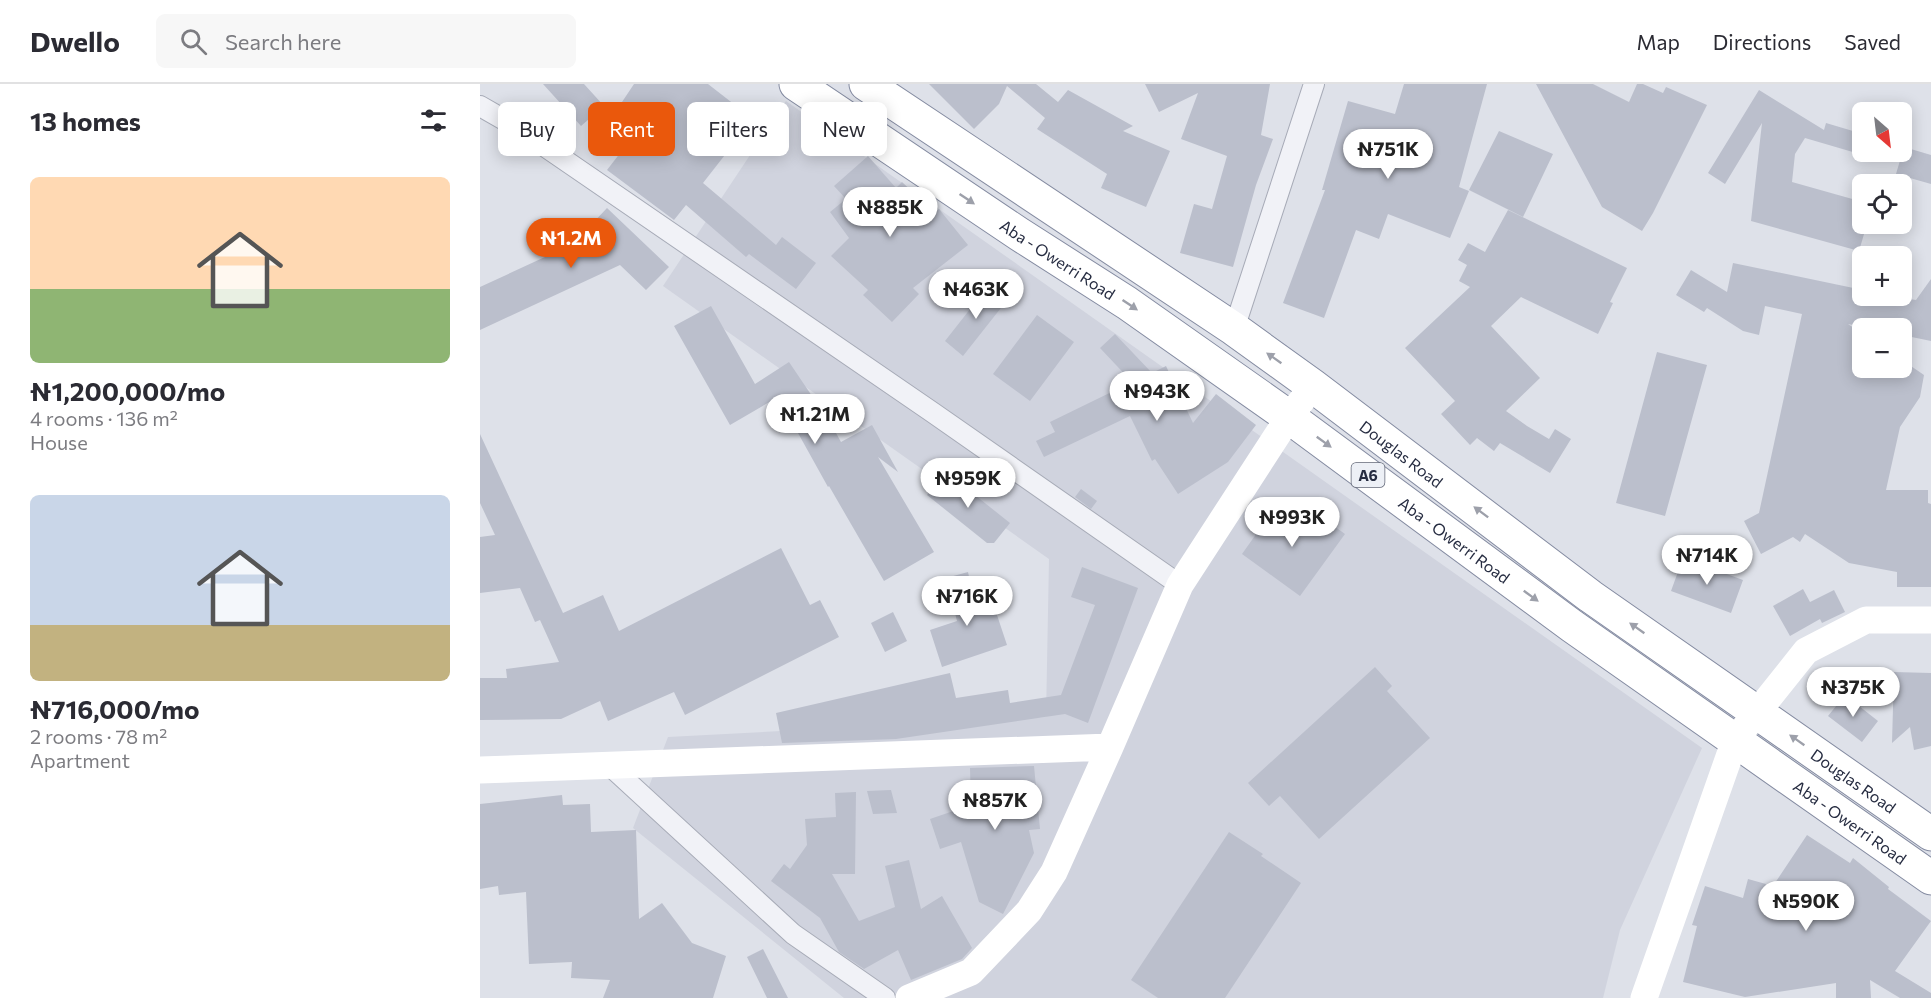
<!DOCTYPE html>
<meta charset="utf-8">
<style>
body{margin:0;font-family:Commissioner,sans-serif;background:#f7f7f7;color:#2b2b33;height:100vh;display:flex;flex-direction:column;font-size:22px;white-space:nowrap}
*{box-sizing:border-box;margin:0}
p{font-size:20px;color:#7c7c81}
.icon{flex:none;width:33px;height:33px;fill:none;stroke:currentColor;stroke-width:2;stroke-linecap:round;stroke-linejoin:round}
.map{position:relative;flex:1;overflow:hidden}
.side{display:flex;flex-direction:column;background:#fff;width:480px}
.side>*{flex:none}
.guide{position:absolute;left:18px;top:18px;width:570px;height:54px;display:flex;gap:12px}
.needle{width:39px;rotate:152deg}
.tools{position:absolute;left:1372px;top:18px;display:grid;gap:12px}
.tools a{display:grid;place-items:center;width:60px;height:60px;border-radius:9px;background:#fff;box-shadow:0 3px 15px #0003;font-size:30px}
.price{position:absolute;translate:-50% -51px;padding:0 14px;border-radius:21px;background:#fff;color:#222;font-size:20px;line-height:39px;filter:drop-shadow(0 2px 3px #0008)}
.price::after{content:'';position:absolute;left:50%;top:36px;width:18px;height:14px;margin-left:-9px;background:inherit;clip-path:polygon(0 0,100% 0,50% 100%)}
.price.selected{background:#ea580c;color:#fff}
ul{padding:0;list-style:none}
li{display:grid;align-content:center;gap:12px;height:318px;padding:0 30px}
li span{display:grid;place-items:center;height:186px;border-radius:9px;color:#555}
li>.icon{margin-inline-start:auto}
span .icon{width:108px;height:108px;fill:#fffc;stroke-width:1}
li b{font-size:26px}
h2{display:flex;justify-content:space-between;align-items:center;height:72px;padding:0 30px;font-size:26px}
.tag{padding:0 21px;border-radius:9px;background:#fff;box-shadow:0 3px 15px #0003;font-size:21px;line-height:54px}
.tag.selected{background:#ea580c;color:#fff}
header{display:flex;align-items:center;gap:36px;box-sizing:border-box;height:84px;padding:0 30px;background:#fff;border-bottom:2px solid #e1e1e2}
header strong{font-size:28px}
nav{display:flex;gap:33px;margin-inline-start:auto;font-size:21px}
.search{width:420px;height:54px;background:#f7f7f7;display:flex;align-items:center;gap:15px;box-sizing:border-box;padding:0 21px;border-radius:9px;color:#7c7c81;font-size:22px}
main{display:flex;flex:1;min-height:0}
.map>svg:first-child{display:block}
.built{fill:#d0d3de}
.building{fill:#bbbfcc}
.lines{fill:none;stroke-linecap:round;stroke-linejoin:round}
.street-casing{stroke:#a7abb7;stroke-width:22}
.highway-casing{stroke:#848ba1;stroke-width:35}
.street{stroke:#f1f2f7;stroke-width:20}
.secondary{stroke:#fff;stroke-width:27}
.highway{stroke:#fff;stroke-width:33}
.oneway{fill:#9da0aa}
.labels{text-anchor:middle;dominant-baseline:central;stroke-width:5;stroke-linejoin:round;paint-order:stroke}
.shield{fill:#edf0f6;stroke:#626777;stroke-width:1.5}
.shield-label{font-size:15px;font-weight:bold;fill:#262c41}
.street-label{font-size:16px;fill:#262c41;stroke:#edf0f6}
</style>
<header>
<strong>Dwello</strong>
<div class="search"><svg class="icon" aria-label="search" viewBox="0 0 24 24"><circle cx="10" cy="10" r="6"/><path d="M15 15l6 6"/></svg>Search here</div>
<nav><a>Map</a><a>Directions</a><a>Saved</a></nav>
</header>
<main>
<section class="side">
<h2>13 homes<svg class="icon" aria-label="filters" viewBox="0 0 24 24"><path d="M4 7h16M4 17h16"/><circle cx="9" cy="7" r="2"/><circle cx="15" cy="17" r="2"/></svg></h2>
<ul>
<li><span style="background:linear-gradient(#ffd9b3 60%,#8fb573 0)"><svg class="icon" aria-label="home" viewBox="0 0 24 24"><path d="M3 11l9-7 9 7M6 9v11h12V9"/></svg></span><div><b>₦1,200,000/mo</b><p>4 rooms · 136 m²</p><p>House</p></div></li>
<li><span style="background:linear-gradient(#c9d6e8 70%,#c2b280 0)"><svg class="icon" aria-label="home" viewBox="0 0 24 24"><path d="M3 11l9-7 9 7M6 9v11h12V9"/></svg></span><div><b>₦716,000/mo</b><p>2 rooms · 78 m²</p><p>Apartment</p></div></li>
</ul>
</section>
<div class="map">
<svg width="1451" height="914" viewBox="0 0 1451 914">
<rect width="100%" height="100%" fill="#dee1e9"/>
<!-- built -->
<path class="built" d="M306,17l916,647 -82,182 -17,68h-759l-211,-170 35,-91 378,-20 3,-158 -386,-273z"/>
<!-- building -->
<path class="building" d="M63,0h41l20,22 -23,20z
M154,0h74l45,35 -50,64 73,62 6,-8 34,26 -20,26 -47,-35 -3,3 -60,-52 -12,15 -67,-50 31,-40 -24,-16z
M449,0h107l22,18 10,-12 65,36 -10,5 47,20 -24,56 -45,-19 6,-14 -70,-45 8,-11 -38,-32 -8,18 -25,25z
M665,0h125l-9,51 12,4 -17,46 -23,82 -53,-14 14,-49 18,5 15,-53 -46,-17 17,-46 -39,19z
M924,0h83l-28,103 10,4 -19,47 -62,-24 -9,25 -23,-9 -32,88 -41,-15 42,-113h-3l26,-89 47,13z
M1056,0h57l36,18 8,-18h6l20,9 3,-6 41,18 -54,108 -11,18 -40,-24z
M1279,6l65,40 2,-7 37,11v21l-58,-17 -10,16 -3,28 71,20v22h4l-8,27 -108,-30 11,-98 -37,61 -17,-11z
M1019,47l54,23 -30,63 -54,-27z
M1424,63l27,8v29l-35,-10z
M388,72l28,32 6,-6 32,31 5,-4 29,36 -55,43 6,6 -27,28 -29,-27 5,-5 -37,-34 18,-18 -19,-26 16,-13 -12,-13z
M127,124l62,59 -23,23 -26,-25 -140,65v-43l93,-43z
M1028,126l119,58 -17,34 3,1 -15,31 -77,-37 -30,29 49,52 -34,33 21,15 22,13 6,-10 16,10 -21,34 -50,-30 -6,8 -17,-13 -7,7 -29,-31 14,-13 -50,-53 65,-61 -11,-6 8,-16 -9,-5 10,-17 17,9z
M1253,179l130,27v6h29l24,4 15,-21v62l-29,-6v-7h-33l-21,-4 15,10v34h39v-8l22,15 -4,22 -20,30 -14,63h42v13l3,1v83h-34v-15l-48,-9 -44,-29 -5,8 -7,-5 -32,17 -17,-33 15,-8 43,-199 -37,-8 -6,29 -16,-4 -36,-23 -3,4 -28,-17 15,-25 36,22z
M509,201l19,14 -45,57 -18,-15z
M231,222l44,78 34,-22 23,34 3,-1 26,47 31,-17 26,47 -20,-15 56,95 -50,29 -55,-95 -1,1 -50,-90 -48,28 -56,-99z
M557,231l37,27 -44,59 -37,-27z
M635,250l37,39 14,-7 27,57 23,-29 40,31 -28,37 -50,32 -23,-35 -3,2 -22,-45 -86,41 -8,-16 19,-9 -5,-10 82,-40 -32,-34z
M1177,268l50,13 -42,151 -49,-13z
M0,350l83,179 40,-18 16,36 162,-83 29,57 10,-5 19,37 -154,78 -11,-23 -66,29 -8,-20 -39,18 -81,1v-42h27l-1,-9 53,-7 -19,-42 -5,2 -15,-34 -40,5v-56l15,-2 -15,-32z
M466,388l64,51 -16,20h-7l-60,-48z
M601,405l16,12 -6,8 -16,-12z
M799,418l40,29 8,-10 18,13 -45,62 -58,-42z
M1203,474l60,22 -12,33 -60,-22z
M602,483l56,21 -50,135 -23,-9 -169,25 -114,4 -6,-30 174,-40 6,25 52,-8 2,13 51,-8 34,-90 -24,-8z
M488,488l9,43 18,-6 12,36 -65,22 -12,-37 27,-9 -11,-43z
M1323,505l7,13 24,-12 11,22 -23,11 -2,-4 -30,17 -17,-30z
M413,528l14,29 -22,11 -14,-29z
M895,583l17,19 -5,5 43,47 -111,101 -39,-43 -11,10 -21,-23z
M1414,588l37,1v73l-17,4 -4,-23 -18,16z
M1365,611l33,26 -16,21 -34,-26z
M554,682l6,63 -11,1 5,23 -31,61 -24,-12 -18,-60 -21,7 -10,-30 41,-14 -1,-37z
M411,706l6,23 -24,1 -6,-23z
M376,708l-1,82h-23l27,47 36,-14 -10,-41 24,-6 12,49 21,-13 30,52 -10,11 -51,21 -13,-30 -34,19 -25,-17 -19,-34 -49,-37 13,-17 6,5 17,-24 -2,-26 31,-2 -1,-24z
M82,711l1,10 27,-1 1,28 45,-2 3,89 23,-16 30,40 34,13 -13,42h-110l7,-18 -39,-2 1,-16 -43,2 -3,-72 -27,3 -1,-9 -18,3v-85z
M749,748l34,22 -2,2 40,27 -76,115h-67l-27,-18z
M1327,751l43,28 3,-5 36,29 -1,2 43,32 -36,50 36,22v5h-31l-30,-18 1,18h-35v-15l-91,14 -62,-15 14,-56 -5,-1 13,-39 38,12 5,-19 25,7z
M283,865l25,49h-21l-20,-41z"/>
<g class="lines">
<defs>
<path id="street" d="M0,22l35,20 417,286 248,173
M754,245l80,-245
M128,680l185,170 92,64"/>
<g id="highway">
<path id="s1" d="M316,0l223,150 108,69 162,114 283,209 359,252"/>
<path id="s2" d="M386,0l368,245 79,57 277,210 341,238"/>
</g>
</defs>
<!-- street casing -->
<use href="#street" class="street-casing"/>
<!-- highway casing -->
<use href="#highway" class="highway-casing"/>
<!-- street -->
<use href="#street" class="street"/>
<!-- secondary -->
<path class="secondary" d="M0,686l630,-23
M429,914l62,-26 58,-61 25,-39 56,-125 70,-162 109,-168 24,-31
M1164,914l91,-258 71,-89 60,-31h65"/>
<!-- highway -->
<use href="#highway" class="highway"/>
</g>
<!-- one-way arrows -->
<defs><path id="oneway-solid" d="M-6-.8H1V-3.2L6.5 0L1 3.2V.8H-6Z" transform="scale(1.5)"/></defs>
<g class="oneway">
<use href="#oneway-solid" transform="translate(487 115) rotate(34)"/>
<use href="#oneway-solid" transform="translate(650 221) rotate(34)"/>
<use href="#oneway-solid" transform="translate(794 274) rotate(-145)"/>
<use href="#oneway-solid" transform="translate(844 358) rotate(36)"/>
<use href="#oneway-solid" transform="translate(1001 428) rotate(-143)"/>
<use href="#oneway-solid" transform="translate(1051 512) rotate(36)"/>
<use href="#oneway-solid" transform="translate(1157 544) rotate(-145)"/>
<use href="#oneway-solid" transform="translate(1317 656) rotate(-145)"/>
</g>
<g class="labels">
<!-- shield labels -->
<rect class="shield" x="871.5" y="379" width="33" height="24" rx="4.5"/>
<g class="shield-label">
<text x="888" y="391">A6</text>
</g>
<!-- street labels -->
<g class="street-label">
<text stroke="none"><textPath href="#s1" startOffset="315">Aba - Owerri Road</textPath></text>
<text stroke="none"><textPath href="#s2" startOffset="651">Douglas Road</textPath></text>
<text stroke="none"><textPath href="#s1" startOffset="801">Aba - Owerri Road</textPath></text>
<text stroke="none"><textPath href="#s2" startOffset="1209">Douglas Road</textPath></text>
<text stroke="none"><textPath href="#s1" startOffset="1287">Aba - Owerri Road</textPath></text>
</g>
</g>
</svg>
<div class="tools">
<a><svg class="needle" viewBox="-14 -14 28 28"><path d="M0-13l5 13h-10z" fill="#e53935"/><path d="M0 13l5-13h-10z" fill="#7c7c81"/></svg></a>
<a><svg class="icon" aria-label="locate" viewBox="0 0 24 24"><circle cx="12" cy="12" r="6"/><path d="M12 2v4M12 18v4M2 12h4M18 12h4"/></svg></a>
<a>+</a>
<a>−</a>
</div>
<b class="price" style="left:908px;top:96px">₦751K</b>
<b class="price" style="left:410px;top:154px">₦885K</b>
<b class="price selected" style="left:91px;top:185px">₦1.2M</b>
<b class="price" style="left:496px;top:236px">₦463K</b>
<b class="price" style="left:677px;top:338px">₦943K</b>
<b class="price" style="left:335px;top:361px">₦1.21M</b>
<b class="price" style="left:488px;top:425px">₦959K</b>
<b class="price" style="left:812px;top:464px">₦993K</b>
<b class="price" style="left:1227px;top:502px">₦714K</b>
<b class="price" style="left:487px;top:543px">₦716K</b>
<b class="price" style="left:1373px;top:634px">₦375K</b>
<b class="price" style="left:515px;top:747px">₦857K</b>
<b class="price" style="left:1326px;top:848px">₦590K</b>
<div class="guide">
<a class="tag">Buy</a>
<a class="tag selected">Rent</a>
<a class="tag">Filters</a>
<a class="tag">New</a>
</div>
</div>
</main>
